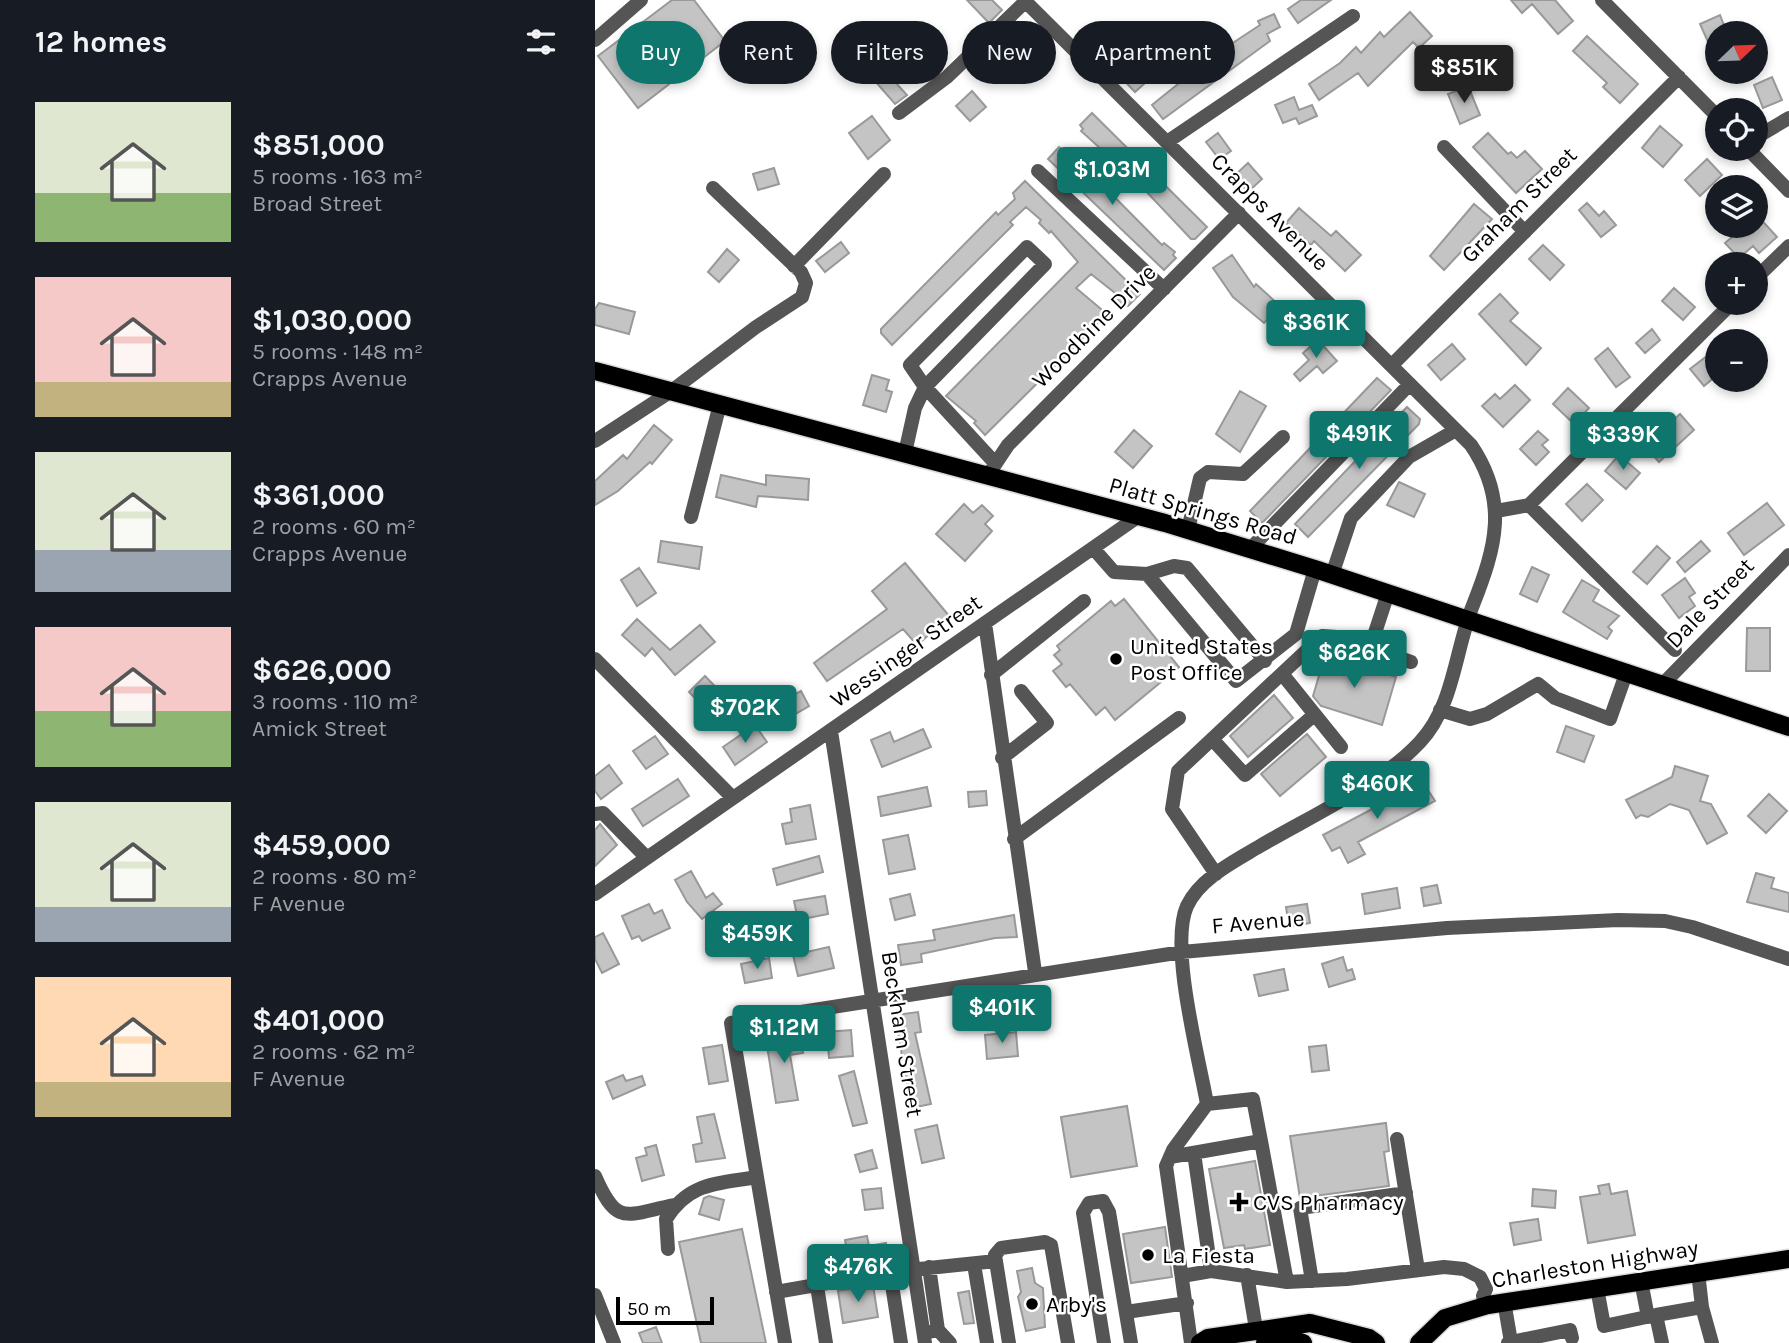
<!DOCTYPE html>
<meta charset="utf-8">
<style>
body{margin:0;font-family:Karla,sans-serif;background:#20242c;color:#f1f3f6;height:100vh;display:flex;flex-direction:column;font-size:26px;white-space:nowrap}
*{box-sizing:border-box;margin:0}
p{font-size:23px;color:#9ea1a6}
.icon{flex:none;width:38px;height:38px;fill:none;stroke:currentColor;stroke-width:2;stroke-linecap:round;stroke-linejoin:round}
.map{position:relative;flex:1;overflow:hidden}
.panel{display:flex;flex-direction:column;background:#171b24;width:595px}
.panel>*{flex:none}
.top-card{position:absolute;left:21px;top:21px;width:665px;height:63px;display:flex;gap:14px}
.needle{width:46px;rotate:67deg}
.buttons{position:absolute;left:1110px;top:21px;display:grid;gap:14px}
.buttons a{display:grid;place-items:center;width:63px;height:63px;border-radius:50%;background:#171b24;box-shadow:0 4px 10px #0003;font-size:35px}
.scale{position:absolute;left:21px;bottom:18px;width:98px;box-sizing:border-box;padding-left:7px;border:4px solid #000;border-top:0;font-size:19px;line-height:24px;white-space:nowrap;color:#000;-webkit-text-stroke:5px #fff;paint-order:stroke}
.price{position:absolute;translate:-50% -60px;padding:0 16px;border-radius:7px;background:#0f766e;color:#fff;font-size:23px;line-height:46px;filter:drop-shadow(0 2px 4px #0008)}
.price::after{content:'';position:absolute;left:50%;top:42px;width:21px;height:16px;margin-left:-10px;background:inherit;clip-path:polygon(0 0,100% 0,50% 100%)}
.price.on{background:#222;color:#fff}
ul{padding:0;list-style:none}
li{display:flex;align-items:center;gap:21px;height:175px;padding:0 35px}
li span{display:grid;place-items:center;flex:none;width:196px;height:140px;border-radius:0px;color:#555}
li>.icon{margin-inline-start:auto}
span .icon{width:84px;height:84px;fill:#fffc;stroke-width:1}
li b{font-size:30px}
h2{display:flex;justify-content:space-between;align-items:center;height:84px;padding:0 35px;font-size:30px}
.chip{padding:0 24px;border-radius:32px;background:#171b24;box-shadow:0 4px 10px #0003;font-size:24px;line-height:63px}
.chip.on{background:#0f766e;color:#fff}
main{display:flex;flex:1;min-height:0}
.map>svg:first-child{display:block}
.building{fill:#c4c4c4;stroke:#999;stroke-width:2}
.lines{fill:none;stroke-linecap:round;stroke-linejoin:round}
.major-casing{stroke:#dbdbdb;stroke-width:21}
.minor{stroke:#555;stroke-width:14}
.major{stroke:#000;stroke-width:18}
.poi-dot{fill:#000;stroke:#fff;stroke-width:2.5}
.labels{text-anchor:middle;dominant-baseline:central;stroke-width:5;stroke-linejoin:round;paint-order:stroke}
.street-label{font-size:23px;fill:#000;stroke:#fff}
.poi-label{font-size:23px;fill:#000;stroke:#fff;text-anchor:start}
</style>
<main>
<section class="panel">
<h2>12 homes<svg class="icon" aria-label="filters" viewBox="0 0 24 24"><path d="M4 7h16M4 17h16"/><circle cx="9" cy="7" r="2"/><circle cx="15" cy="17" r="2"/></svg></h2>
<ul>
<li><span style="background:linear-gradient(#dfe7d0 65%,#8fb573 0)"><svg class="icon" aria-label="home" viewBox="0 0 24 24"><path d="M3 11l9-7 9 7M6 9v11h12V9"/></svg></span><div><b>$851,000</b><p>5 rooms · 163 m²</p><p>Broad Street</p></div></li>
<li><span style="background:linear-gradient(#f6c9c9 75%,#c2b280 0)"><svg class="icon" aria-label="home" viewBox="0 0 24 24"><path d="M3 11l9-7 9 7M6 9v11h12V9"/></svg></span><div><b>$1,030,000</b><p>5 rooms · 148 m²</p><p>Crapps Avenue</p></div></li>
<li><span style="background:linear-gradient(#dfe7d0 70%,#9aa5b1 0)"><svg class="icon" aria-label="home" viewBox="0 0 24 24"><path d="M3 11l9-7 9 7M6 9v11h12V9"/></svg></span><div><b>$361,000</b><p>2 rooms · 60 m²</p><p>Crapps Avenue</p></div></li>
<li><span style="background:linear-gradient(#f6c9c9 60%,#8fb573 0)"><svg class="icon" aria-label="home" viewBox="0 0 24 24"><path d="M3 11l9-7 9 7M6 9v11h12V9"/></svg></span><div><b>$626,000</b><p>3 rooms · 110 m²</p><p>Amick Street</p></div></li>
<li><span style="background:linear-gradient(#dfe7d0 75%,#9aa5b1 0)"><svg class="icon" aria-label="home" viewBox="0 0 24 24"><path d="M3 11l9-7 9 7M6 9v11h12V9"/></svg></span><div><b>$459,000</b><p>2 rooms · 80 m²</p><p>F Avenue</p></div></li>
<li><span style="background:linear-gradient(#ffd9b3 75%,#c2b280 0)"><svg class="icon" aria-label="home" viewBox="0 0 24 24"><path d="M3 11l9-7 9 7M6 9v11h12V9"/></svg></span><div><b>$401,000</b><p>2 rooms · 62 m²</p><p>F Avenue</p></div></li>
</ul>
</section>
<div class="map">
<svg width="1194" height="1343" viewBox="0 0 1194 1343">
<rect width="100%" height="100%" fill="#fff"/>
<!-- building -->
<path class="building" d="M77,0h22l31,41 -87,67 -40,-52z
M372,0h25l10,10 -13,13z
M706,0h30l-33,23 -10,-14z
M916,0h44l18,21 -15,13 -26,-30 -10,9z
M815,12l22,24 -13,12 -6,-6 -45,44 -10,-13 -39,27 -10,-16 31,-21 16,-16 5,6 19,-21 4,5z
M679,14l6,13 -13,7 3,7 -107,78 -11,-14 26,-21 -12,-17 9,-7 7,9 38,-23 2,4 38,-25 -2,-4z
M1125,15l7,18h-10v29l-17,-38z
M421,31l18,16 -19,22 -14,-13 8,-9 -4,-3z
M992,36l51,48 -18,19 -17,-16 4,-4 -34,-32z
M543,54l18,19 -21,19 -18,-19z
M290,71l22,24 -12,9 -20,-23z
M1177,77l10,23 -19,8 -9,-23z
M873,86l12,29 -20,9 -12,-30z
M377,91l14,16 -16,14 -14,-15z
M699,97l5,13 13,-5 5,11 -18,8 -3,-6 -13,5 -8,-18z
M497,113l115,114 -12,12h-4l-48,-51 -3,2 -10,-10 2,-3 -51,-46 2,-2 -3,-4z
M277,116l18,24 -22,19 -19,-26z
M1065,126l22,19 -19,22 -21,-19z
M623,133l13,18 -12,8 -13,-17z
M893,133l20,21 3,-2 6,6 8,-7 17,18 -26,24 -43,-46z
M464,147l16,10 87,88 2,-2 11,9 -2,3 3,3 -12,12 -116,-111z
M1112,159l15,16 -22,21 -15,-16z
M653,163l14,16 -14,13 -14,-16z
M179,168l5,16 -21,6 -5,-16z
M430,181l115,113 -12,12h-5l-10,-10 2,-3 -24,-19 -15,14 31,26 -122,121 -11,-12 2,-2 -30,-25 132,-134 -27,-31 -2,2 -10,-10 2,-3 -15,-13 -16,15 3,3 -121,120 -11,-12v-4l115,-117 2,3 17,-16 -2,-6z
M992,203l12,13 5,-5 12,14 -15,12 -22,-27z
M879,204l18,15 -48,51 -14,-14z
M704,208l32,28 5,-5 25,24 -16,16 -31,-30 -3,4 -25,-22z
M1160,213l22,24 -18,16 -6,-7 -14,12 -14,-15 20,-17h10z
M246,242l8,11 -24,19 -9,-11z
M948,245l21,20 -14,15 -21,-21z
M132,249l12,11 -20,22 -11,-10z
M637,255l22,32 2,-3 24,22 -16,17 -31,-26 -20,-29z
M1079,288l21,19 -12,13 -21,-19z
M905,294l18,19 -8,8 31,27 -15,17 -47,-51z
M4,303l36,9 -6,22 -34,-9v-16z
M1057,329l8,11 -15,13 -9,-10z
M723,340l19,21 -14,12 -6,-7 -17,15 -6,-7 15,-14 -6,-7z
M857,344l13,15 -24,21 -13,-15z
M1013,348l22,29 -14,10 -21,-28z
M1112,356l10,12v7l-13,11 -14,-17z
M277,375l17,5 -3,10 6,2 -6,20 -23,-7z
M782,378l14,12 -129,133 -12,-12z
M920,385l15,15 -27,27 -21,-21 13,-12 5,5z
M973,388l21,20 -15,16 -21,-20z
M645,391l26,15 -26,46 -24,-18z
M812,407l13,12 -1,5 -111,113 -13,-13z
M1085,414l14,16 -35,32 -14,-16z
M59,425l18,15 -20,24 -2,-2 -32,29 -23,14v-24l28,-26 4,4z
M539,430l18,16 -19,22 -18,-16z
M943,431l10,9 -6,5 7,7 -13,13 -16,-16z
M1024,455l21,18 -14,16 -21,-18z
M126,475l45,10v-10l43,4 -1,21 -50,-4 -2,11 -40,-10z
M804,482l26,12 -11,23 -27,-12z
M992,484l16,16 -21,21 -16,-17z
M1172,503l17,22 -40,30 -16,-22z
M369,504l9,9 9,-8 11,11 -8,8 7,7 -27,30 -29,-27z
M66,541l41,6 -3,22 -41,-7z
M1106,541l9,10 -25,21 -8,-10z
M1062,546l13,12 -23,26 -14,-12z
M310,563l45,54 -33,28 -14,-16 -76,52 -13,-18 73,-54 -15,-18z
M937,567l17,8 -12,27 -17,-8z
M44,568l17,25 -19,13 -16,-26z
M1090,578l10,15 -6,4 6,9 -16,12 -17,-23z
M987,580l17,10 -6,11 26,15 -11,11 4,4 -5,8 -44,-27z
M529,599l55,68 -64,53 -10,-13 -9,8 -26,-31 -4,3 -13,-16 9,-7 -8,-9 6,-5 -3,-4 54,-45 4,5z
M42,619l33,31 30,-25 15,17 -40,33 -23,-27 -7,8 -23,-21z
M1152,628h23v43h-24z
M730,655l71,22 -14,48 -61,-19 -8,-10z
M110,676l29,30 -16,15 -29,-29z
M206,691l8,15 -24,14 -8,-15z
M679,695l19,23 -45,39 -18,-21z
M160,725l12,17 -32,23 -12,-18z
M971,726l28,10 -10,26 -27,-10z
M328,729l8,18 -49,20 -11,-27 19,-8 4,10z
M712,734l19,23 -46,39 -19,-22z
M60,736l13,18 -22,15 -13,-18z
M14,765l13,18 -21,16 -6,-8v-15z
M1080,766l33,10 -8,25 11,3 16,29 -20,11 -18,-34 -19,-6 -22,13 -7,-2 -5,3 -10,-18 46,-23z
M83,779l11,17 -46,30 -11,-17z
M827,781l13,20 -77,41 7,12 -17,9 -8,-16 -8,4 -9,-16 53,-28 1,3z
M332,787l4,19 -50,10 -3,-19z
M391,791l1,14 -18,2 -1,-15z
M1174,794l18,17 -21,22 -18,-17z
M215,805l6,34 -30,5 -4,-20 10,-2 -2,-13z
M5,824l17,21 -22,21v-36z
M313,835l7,34 -26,5 -6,-34z
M224,856l4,16 -46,13 -4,-16z
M96,871l15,27 7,-5 9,11 -20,15 -15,-17 -12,-22z
M1161,873l18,5 -3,10 18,5v19l-42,-10z
M842,885l4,18 -17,3 -3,-18z
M802,888l3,20 -35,6 -3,-20z
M315,894l5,21 -20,5 -5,-21z
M230,896l3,18 -30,6 -4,-19z
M54,904l5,10 8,-4 8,18 -28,13 -3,-5 -7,3 -10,-23z
M712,904l3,19 -21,4 -3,-20z
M419,915l3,22 -22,1 -74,16 1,8 -21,3 -3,-20 37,-5 -2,-10z
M131,931l2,24 -15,1 -2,-23z
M8,933l16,31 -17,9 -7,-14v-22z
M234,947l5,21 -36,8 -5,-21z
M748,957l4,14 5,-2 3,10 -26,8 -7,-23z
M174,958l3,20 -27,5 -4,-19z
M689,969l4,21 -29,6 -5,-21z
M323,1012l3,20 -6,1 16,71 -20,4 -16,-93z
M256,1030l2,26 -24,2 -2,-26z
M203,1032l5,21 -13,2 8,45 -22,3 -10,-64z
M421,1032l2,24 -31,3 -2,-24z
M127,1045l6,36 -19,3 -6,-36z
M731,1045l3,25 -17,2 -3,-25z
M259,1071l13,52 -14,3 -14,-50z
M28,1075l3,6 16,-5 3,9 -32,14 -7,-17z
M532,1106l10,60 -66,11 -10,-60z
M119,1114l11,44 -29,4 -3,-17 9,-2 -5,-26z
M791,1123l3,28 -5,1 5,34 -89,12 -10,-62z
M342,1125l7,33 -22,5 -7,-33z
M61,1145l8,30 -22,6 -6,-23 11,-3 -2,-7z
M277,1150l5,18 -17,4 -5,-17z
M660,1161l15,84 -25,4 -1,-4 -20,3 -15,-79z
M1014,1184l2,10 16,-3 8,44 -47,8 -8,-46 20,-3 -2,-8z
M286,1188l2,20 -18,2 -3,-20z
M938,1189l23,2 -1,17 -23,-2z
M114,1196l15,4 -5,20 -20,-6 5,-16z
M943,1219l3,21 -27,5 -4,-22z
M570,1227l7,50 -41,6 -8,-49z
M147,1229l24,114h-65l-22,-101z
M272,1236l2,10 17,-3 3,15 -39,11 -5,-29z
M437,1268l3,15 8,5 2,39 -19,4 -8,-34 3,-5 -4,-21z
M278,1285l5,32 -35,6 -5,-32z
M374,1291l5,32 -10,1 -6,-31z
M61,1327l6,16h-19l-4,-10z"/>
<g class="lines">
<defs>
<path id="major" d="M0,371l570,152 150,46 474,158
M605,1343l8,-5 102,-15 59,15 7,5
M670,1343l23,-4 15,4
M824,1343l26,-25 43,-13 301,-46"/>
</defs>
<!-- major casing -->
<use href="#major" class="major-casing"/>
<!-- minor -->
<path class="minor" d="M429,0l447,445c38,56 25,102 2,160 -18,45 -19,101 -53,137 -40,43 -109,74 -160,104 -25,15 -60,32 -73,60 -18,40 12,152 20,198
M1007,0l115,116
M0,40l46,-40
M304,113l48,-36 79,-76
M1160,138l34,-20
M572,142l186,-126
M849,147l81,85
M1153,149l41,42
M443,171l126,118
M199,266l90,-92
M1160,279l34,-33
M797,365l287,-288
M0,441l75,-49 86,-65 46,-30 4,-14 -5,-11 -88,-84
M310,453l10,-45 10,-21 120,-123 -18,-17 -117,118 15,22 70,76
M395,472l18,-27 231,-232
M934,505l146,145
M901,511l33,-6 203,-202
M96,517l29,-113
M593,530l12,-52 8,-6 35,2 40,-37
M498,548l21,24 33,2 89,107 60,-47 19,-65
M655,549l160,-165
M552,574l27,-8 13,2 78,93
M737,575l19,-57 58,-61 47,-27
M390,623l50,349
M775,648l18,-55
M0,659l138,139
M396,675l93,-74
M688,675l58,72
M1068,684l126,-129
M845,710l30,9 17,-5 51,-30 17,14 55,21 17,-48
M236,731l94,612
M618,740l32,35 69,-60
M407,758l45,-35 -26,-32
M0,814l8,-1 44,45
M419,839l165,-121
M621,874l-44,-65 6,-38 144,-135 15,1 74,25
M0,894l544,-378
M612,1104l46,-5 8,42
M802,1139l21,131
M599,1153l17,118
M575,1157l91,-16 26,141
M0,1176c22,51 30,39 79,29
M73,1249l-2,-30c23,-37 51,-35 91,-42
M379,1264l13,79
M334,1267l9,63
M1103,1272l4,35 10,36
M652,1275l9,54
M587,1276l29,-5 76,11 60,-3 97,-12 20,2 16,8 6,12 -3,7
M717,1281l-12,-73 106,-15
M1046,1281l7,36
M222,1286l9,57
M1002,1288l7,38 52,-11
M181,1292l114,-20
M0,1295l19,48
M909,1301l7,41 -3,1
M531,1312l61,-9
M334,1332l9,-2 12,13
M916,1342l59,-12 2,8
M190,1343l-54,-320 451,-71 265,-24 171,-8 47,1 27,6 97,32
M306,1343l-11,-71 106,-11
M414,1343l-14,-88 6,-7 44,-6 6,3 17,98
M509,1343l-21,-130 6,-10 14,-2 6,11 22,131
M596,1343l-25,-177 7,-16 34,-46
M1067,1343l-6,-28 46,-8"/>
<!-- major -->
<use href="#major" class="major"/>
</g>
<!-- markers -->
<g class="poi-dot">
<circle cx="521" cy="659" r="7"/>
<path d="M640.5 1191.5h7v7h7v7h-7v7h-7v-7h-7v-7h7z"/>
<circle cx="553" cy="1255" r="7"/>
<circle cx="437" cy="1304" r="7"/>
</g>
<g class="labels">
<!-- street labels -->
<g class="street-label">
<text transform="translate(924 205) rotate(-45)">Graham Street</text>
<text transform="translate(675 212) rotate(45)">Crapps Avenue</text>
<text transform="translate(499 326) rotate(-45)">Woodbine Drive</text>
<text transform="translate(608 511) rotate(16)">Platt Springs Road</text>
<text transform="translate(1115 603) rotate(-46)">Dale Street</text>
<text transform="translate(311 651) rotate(-35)">Wessinger Street</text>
<text transform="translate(663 922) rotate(-5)">F Avenue</text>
<text transform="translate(307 1034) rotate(81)">Beckham Street</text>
<text transform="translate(1000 1264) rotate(-9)">Charleston Highway</text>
</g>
<!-- poi labels -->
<g class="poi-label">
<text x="535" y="646">United States<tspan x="535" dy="26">Post Office</tspan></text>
<text x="658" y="1202">CVS Pharmacy</text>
<text x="567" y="1255">La Fiesta</text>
<text x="451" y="1304">Arby's</text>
</g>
</g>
</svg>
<div class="buttons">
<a><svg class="needle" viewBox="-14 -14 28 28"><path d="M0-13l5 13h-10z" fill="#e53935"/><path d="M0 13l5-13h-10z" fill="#9ea1a6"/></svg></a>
<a><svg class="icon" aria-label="locate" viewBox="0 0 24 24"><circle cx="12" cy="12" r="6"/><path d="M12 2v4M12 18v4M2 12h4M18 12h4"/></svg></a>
<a><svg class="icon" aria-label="layers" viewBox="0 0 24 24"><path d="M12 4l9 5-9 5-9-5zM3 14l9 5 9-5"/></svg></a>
<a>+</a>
<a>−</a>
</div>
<div class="scale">50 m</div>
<b class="price on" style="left:869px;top:105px">$851K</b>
<b class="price" style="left:517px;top:207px">$1.03M</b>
<b class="price" style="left:721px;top:360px">$361K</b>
<b class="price" style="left:764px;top:471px">$491K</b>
<b class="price" style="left:1028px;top:472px">$339K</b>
<b class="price" style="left:759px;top:690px">$626K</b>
<b class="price" style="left:150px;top:745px">$702K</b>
<b class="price" style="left:782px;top:821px">$460K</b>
<b class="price" style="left:162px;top:971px">$459K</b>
<b class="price" style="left:407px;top:1045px">$401K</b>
<b class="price" style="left:189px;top:1065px">$1.12M</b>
<b class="price" style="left:263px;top:1304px">$476K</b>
<div class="top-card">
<a class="chip on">Buy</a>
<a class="chip">Rent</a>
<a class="chip">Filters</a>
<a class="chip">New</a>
<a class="chip">Apartment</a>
</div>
</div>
</main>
